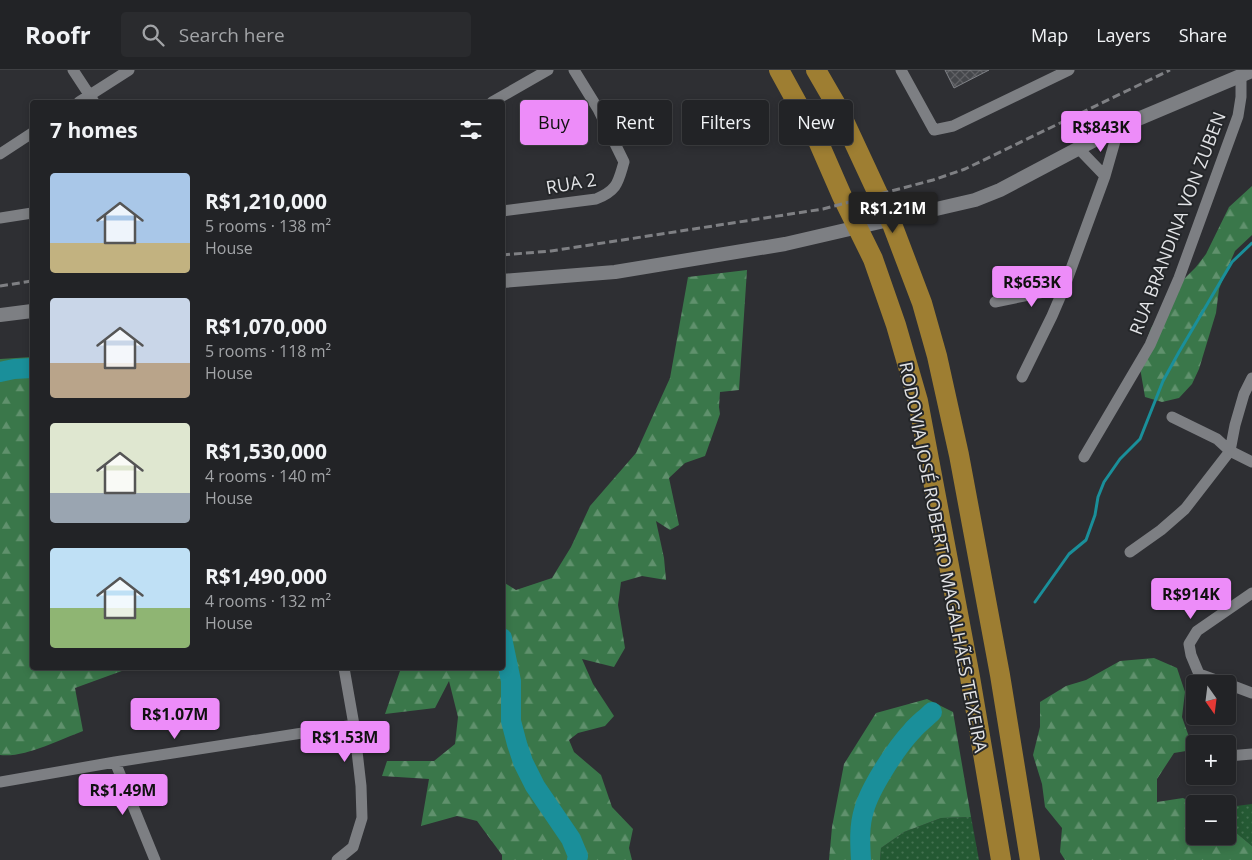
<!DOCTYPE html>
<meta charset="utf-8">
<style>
body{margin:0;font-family:"Open Sans",sans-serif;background:#2a2b2e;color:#f1f3f6;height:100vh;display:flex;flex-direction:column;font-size:19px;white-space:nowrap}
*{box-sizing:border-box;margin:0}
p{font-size:16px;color:#a2a4a7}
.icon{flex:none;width:28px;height:28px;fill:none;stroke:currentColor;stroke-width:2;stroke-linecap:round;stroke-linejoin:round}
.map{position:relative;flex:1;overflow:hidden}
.drawer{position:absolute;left:30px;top:30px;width:475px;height:570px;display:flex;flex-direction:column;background:#222326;border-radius:5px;box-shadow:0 2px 8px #0003,0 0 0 1px #3f4043}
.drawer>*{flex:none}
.hud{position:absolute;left:520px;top:30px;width:475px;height:45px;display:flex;gap:10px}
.needle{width:32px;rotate:166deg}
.controls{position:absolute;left:1186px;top:605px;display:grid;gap:10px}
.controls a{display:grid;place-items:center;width:50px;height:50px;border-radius:5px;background:#222326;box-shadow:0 2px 8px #0003,0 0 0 1px #3f4043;font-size:25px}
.price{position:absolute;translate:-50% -42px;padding:0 11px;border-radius:5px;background:#ed8cf9;color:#111;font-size:16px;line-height:32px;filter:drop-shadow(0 1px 2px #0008)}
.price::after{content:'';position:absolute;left:50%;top:30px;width:15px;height:11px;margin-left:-8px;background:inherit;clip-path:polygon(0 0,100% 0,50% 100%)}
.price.current{background:#222;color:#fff}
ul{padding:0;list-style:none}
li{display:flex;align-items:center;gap:15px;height:125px;padding:0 20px}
li span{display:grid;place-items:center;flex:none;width:140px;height:100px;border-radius:5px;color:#555}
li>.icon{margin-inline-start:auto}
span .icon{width:60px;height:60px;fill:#fffc;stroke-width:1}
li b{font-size:21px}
h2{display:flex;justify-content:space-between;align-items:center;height:60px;padding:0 20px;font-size:21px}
.tag{padding:0 18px;border-radius:5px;background:#222326;box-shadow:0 2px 8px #0003,0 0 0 1px #3f4043;font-size:18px;line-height:45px}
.tag.current{background:#ed8cf9;color:#111}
header{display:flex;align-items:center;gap:30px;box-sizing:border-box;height:70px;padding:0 25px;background:#222326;border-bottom:1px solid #3f4043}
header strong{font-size:24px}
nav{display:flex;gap:28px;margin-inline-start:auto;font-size:18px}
.search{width:350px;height:45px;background:#2a2b2e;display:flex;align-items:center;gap:12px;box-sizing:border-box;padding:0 18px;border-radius:5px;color:#a2a4a7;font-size:19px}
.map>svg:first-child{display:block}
.grass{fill:url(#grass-dots)}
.forest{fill:url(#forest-firs)}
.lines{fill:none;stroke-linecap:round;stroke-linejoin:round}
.stream{stroke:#1a8f9a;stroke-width:3}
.river{stroke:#1a8f9a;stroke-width:20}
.building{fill:url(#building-cross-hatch);stroke:#818388}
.minor{stroke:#7d7f83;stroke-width:11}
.tertiary{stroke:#7d7f83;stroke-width:14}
.motorway{stroke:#9e7e32;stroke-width:20}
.rail{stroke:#7f8084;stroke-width:3;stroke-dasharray:8 4;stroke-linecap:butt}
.labels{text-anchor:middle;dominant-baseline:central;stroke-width:4;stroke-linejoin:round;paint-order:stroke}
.street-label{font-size:18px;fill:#e2e3e6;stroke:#242629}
</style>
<header>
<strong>Roofr</strong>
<div class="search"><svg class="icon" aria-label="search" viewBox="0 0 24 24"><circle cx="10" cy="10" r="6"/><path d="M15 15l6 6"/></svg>Search here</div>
<nav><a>Map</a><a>Layers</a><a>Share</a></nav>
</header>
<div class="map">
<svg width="1252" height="790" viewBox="0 0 1252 790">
<defs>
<pattern id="grass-dots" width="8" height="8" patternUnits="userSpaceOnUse" patternTransform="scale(1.25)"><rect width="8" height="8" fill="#245933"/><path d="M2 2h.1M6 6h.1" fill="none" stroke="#447151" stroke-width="1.8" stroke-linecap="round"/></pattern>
<pattern id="forest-firs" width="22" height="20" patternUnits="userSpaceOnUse" patternTransform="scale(1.25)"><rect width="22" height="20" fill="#3a774a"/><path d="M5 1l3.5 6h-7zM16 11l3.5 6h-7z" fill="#60916d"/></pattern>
<pattern id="building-cross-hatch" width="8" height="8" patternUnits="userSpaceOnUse" patternTransform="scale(1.25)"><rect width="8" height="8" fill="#45474b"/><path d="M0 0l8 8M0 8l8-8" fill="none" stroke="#606165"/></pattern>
</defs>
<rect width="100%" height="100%" fill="#2e2f33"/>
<!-- grass -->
<path class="grass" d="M1252,734v42l-24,-20v-19z
M971,747l8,43h-99l1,-12 23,-16 37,-14z"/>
<!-- forest -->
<path class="forest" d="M1252,116v49l-17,16 -7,16 -9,22 -3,24 -17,56 -7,15 -13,14 -17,4 -17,-5 -6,-35 12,-34 30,-46 15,-15 10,-13 23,-47z
M747,200l-8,120 -19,2 -1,15 1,7 -15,42 -20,7 -16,15 10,47 -9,5 -14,-9 8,37 2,22 -24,-4 -21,6 -3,23 7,43 -11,19 -32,-8 11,25 21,32 -9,10 -27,7 -9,7 5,12 27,23 11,32 21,22 -4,19 3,12h-130v-5l-25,-34 -20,-5 -36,10 8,-47 -47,-3 5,-15h47l21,-17 3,-27 -9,-36 -14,27 -50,6 16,-46h101l1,-86 13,8 36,-12 19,-31 19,-41 46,-53 34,-75 18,-101z
M32,287v311h98l-55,20 8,43c-24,9 -58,27 -83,24v-396z
M1154,588l23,10 8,24 -3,25 7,20 -3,14 -12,2 -17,26v23l26,-4 13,6 -1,32h33v-10l24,20v14h-187l-5,-8 2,-24 -17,-21 -3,-23 -9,-29 7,-28v-25l26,-16 20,-6 34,-19z
M927,629l26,13 18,105 -30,1 -37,14 -23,16 -1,12h-51l3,-33 12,-63 32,-51z"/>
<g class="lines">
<!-- stream -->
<path class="stream" d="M1035,532l34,-48 17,-14 9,-25 3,-18 6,-15 16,-23 20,-20 23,-58 16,-29 53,-90 20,-19"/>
<!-- river -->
<path class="river" d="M0,302l14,-3 18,-1
M502,568l9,43v40l6,23 6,18 12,24 36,53 7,17 -1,4
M861,790c-1,-17 -2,-34 3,-50 6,-22 32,-62 48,-79 6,-7 13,-12 20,-19"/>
</g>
<!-- building -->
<path class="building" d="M945,0h44l-35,18z"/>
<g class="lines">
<!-- minor -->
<path class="minor" d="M73,0l21,32
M901,0l33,60 19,-4 116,-56
M79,32l50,-32
M492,32l56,-32
M1079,79l26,27
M0,84l32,-21
M502,141l94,-12c22,-9 22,-17 28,-37l-26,-53 -24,-39
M0,148l32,-5
M995,232l69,-14
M1022,307l30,-61 12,-28 41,-112 14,-49
M1172,347l45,22 13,12 22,11
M1084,387l66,-112 29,-67 59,-162 3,-19v-22
M1130,482l31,-22 24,-21 45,-58 5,-26 9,-31 8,-16
M1227,614l-28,-10 -8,-19 -2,-11 8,-13 55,-38
M1228,614l24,9
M1228,686l24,-2
M1193,689h2
M115,692l40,98
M0,712l115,-20 239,-37
M337,790l16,-13 9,-29 -1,-32 -7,-61 -10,-57"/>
<!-- tertiary -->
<path class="tertiary" d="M502,211l113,-9 170,-28 190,-44 25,-10 119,-63 133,-56
M0,245l32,-4"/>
<!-- motorway -->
<path class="motorway" d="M779,0l39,71 24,55 31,63 23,66 22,76 52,276 31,183
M816,0l22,38 54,116 30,79 15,53 22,99 41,220 30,185"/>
<!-- rail -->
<path class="rail" d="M502,185l49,-4 272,-42 110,-29 32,-11 205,-99
M0,216l32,-5"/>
</g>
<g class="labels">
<!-- street labels -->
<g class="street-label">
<text transform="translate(571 113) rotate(-10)">RUA 2</text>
<text transform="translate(1177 153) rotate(-69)">RUA BRANDINA VON ZUBEN</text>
<text transform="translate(944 487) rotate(79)">RODOVIA JOSÉ ROBERTO MAGALHÃES TEIXEIRA</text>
</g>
</g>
</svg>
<div class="controls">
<a><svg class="needle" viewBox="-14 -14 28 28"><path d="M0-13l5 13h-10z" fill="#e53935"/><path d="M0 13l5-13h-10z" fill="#a2a4a7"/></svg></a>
<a>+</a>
<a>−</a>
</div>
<b class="price" style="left:1101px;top:83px">R$843K</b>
<b class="price current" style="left:893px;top:164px">R$1.21M</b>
<b class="price" style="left:1032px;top:238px">R$653K</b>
<b class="price" style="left:1191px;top:550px">R$914K</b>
<b class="price" style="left:175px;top:670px">R$1.07M</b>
<b class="price" style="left:345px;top:693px">R$1.53M</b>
<b class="price" style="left:123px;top:746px">R$1.49M</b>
<div class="hud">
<a class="tag current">Buy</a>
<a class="tag">Rent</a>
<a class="tag">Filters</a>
<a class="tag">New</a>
</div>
<section class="drawer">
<h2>7 homes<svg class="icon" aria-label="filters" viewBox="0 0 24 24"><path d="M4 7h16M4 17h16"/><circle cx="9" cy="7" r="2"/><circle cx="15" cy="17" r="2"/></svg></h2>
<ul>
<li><span style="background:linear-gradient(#a9c7e8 70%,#c2b280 0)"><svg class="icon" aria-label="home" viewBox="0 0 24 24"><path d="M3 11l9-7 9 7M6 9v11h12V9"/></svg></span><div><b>R$1,210,000</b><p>5 rooms · 138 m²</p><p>House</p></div></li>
<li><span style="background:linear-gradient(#c9d6e8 65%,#b9a48a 0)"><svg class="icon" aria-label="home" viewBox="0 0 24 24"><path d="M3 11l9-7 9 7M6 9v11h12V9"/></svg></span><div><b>R$1,070,000</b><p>5 rooms · 118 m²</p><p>House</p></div></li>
<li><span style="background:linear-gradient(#dfe7d0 70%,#9aa5b1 0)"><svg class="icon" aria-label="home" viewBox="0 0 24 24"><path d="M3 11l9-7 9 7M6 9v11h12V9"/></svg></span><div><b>R$1,530,000</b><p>4 rooms · 140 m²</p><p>House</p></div></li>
<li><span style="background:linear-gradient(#bfe0f5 60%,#8fb573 0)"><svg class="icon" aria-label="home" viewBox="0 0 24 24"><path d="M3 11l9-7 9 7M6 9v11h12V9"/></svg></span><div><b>R$1,490,000</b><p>4 rooms · 132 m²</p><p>House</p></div></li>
</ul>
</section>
</div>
